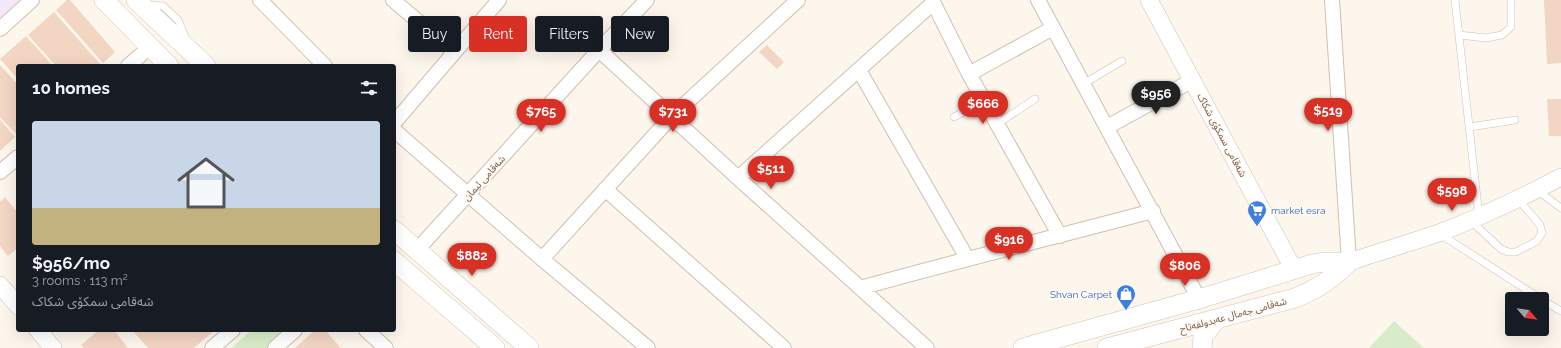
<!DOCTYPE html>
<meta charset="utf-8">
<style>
body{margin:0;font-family:Raleway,"Noto Sans Arabic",sans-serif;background:#242831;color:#f1f3f6;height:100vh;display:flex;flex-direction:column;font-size:15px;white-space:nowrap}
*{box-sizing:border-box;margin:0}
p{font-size:13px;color:#9ea1a6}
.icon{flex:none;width:22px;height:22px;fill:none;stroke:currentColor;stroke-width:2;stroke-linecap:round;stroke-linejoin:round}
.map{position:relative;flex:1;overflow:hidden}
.panel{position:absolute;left:16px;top:64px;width:380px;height:268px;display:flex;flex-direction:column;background:#171b24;border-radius:4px;box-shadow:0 4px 16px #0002}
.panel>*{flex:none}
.hud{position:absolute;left:408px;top:16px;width:380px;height:36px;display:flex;gap:8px}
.needle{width:26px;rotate:119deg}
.buttons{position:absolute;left:1505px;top:292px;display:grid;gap:8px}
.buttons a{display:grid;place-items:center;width:44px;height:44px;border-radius:4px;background:#171b24;box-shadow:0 4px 16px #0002;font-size:20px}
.price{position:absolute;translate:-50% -34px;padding:0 9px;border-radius:14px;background:#d93025;color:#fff;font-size:13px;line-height:26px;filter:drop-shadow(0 1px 2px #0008)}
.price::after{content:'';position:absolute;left:50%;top:24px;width:12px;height:9px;margin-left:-6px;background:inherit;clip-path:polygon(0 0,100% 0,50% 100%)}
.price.selected{background:#222;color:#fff}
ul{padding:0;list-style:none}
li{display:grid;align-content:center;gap:8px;height:212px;padding:0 16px}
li+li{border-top:1px solid #363941}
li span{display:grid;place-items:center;height:124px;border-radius:4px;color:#555}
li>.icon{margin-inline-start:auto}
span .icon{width:72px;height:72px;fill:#fffc;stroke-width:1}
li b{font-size:17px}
h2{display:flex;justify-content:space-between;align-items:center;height:48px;padding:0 16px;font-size:17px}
.tag{padding:0 14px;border-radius:4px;background:#171b24;box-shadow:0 4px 16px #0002;font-size:14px;line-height:36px}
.tag.selected{background:#d93025;color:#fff}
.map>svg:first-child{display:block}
.education{fill:#f3e8fa}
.green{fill:#d8ecc9}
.building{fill:#f3d5c3}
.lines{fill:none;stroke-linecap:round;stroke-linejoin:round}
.service-casing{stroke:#d1beb0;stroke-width:8}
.minor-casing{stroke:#d1beb0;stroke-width:16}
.tertiary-casing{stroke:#d1beb0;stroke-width:18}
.secondary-casing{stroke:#d6c0b0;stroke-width:20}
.service{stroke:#fff;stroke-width:7}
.minor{stroke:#fff;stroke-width:14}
.tertiary{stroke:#fff;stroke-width:17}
.secondary{stroke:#fff;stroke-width:19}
.labels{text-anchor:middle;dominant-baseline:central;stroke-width:3.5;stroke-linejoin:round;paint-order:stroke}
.street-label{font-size:10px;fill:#7a5c4d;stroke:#fffaf3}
.shop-label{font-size:10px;fill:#366cbe;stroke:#fffaf3;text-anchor:start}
</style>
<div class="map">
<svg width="1561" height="348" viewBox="0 0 1561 348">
<rect width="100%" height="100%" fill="#fdf6ec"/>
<!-- education -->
<path class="education" d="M0,0h22l-22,19z"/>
<!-- green -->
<path class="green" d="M1394,321l30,27h-55z
M252,330h37l-22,18h-36z"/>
<!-- building -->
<path class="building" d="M67,0h3l45,52 -12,11 -47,-53z
M1544,0h17v63l-14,1z
M54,12l47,53 -1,1h-44l-28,-31z
M26,36l27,30h-35v13l-18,-20z
M767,45l17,17 -7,7 -18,-17z
M0,65l18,20v51l-18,-19z
M1547,99h14v37h-12z
M0,120l15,17 -15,14z
M5,197l13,16v35l-10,8 -8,-10v-44z
M99,330h15l14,18h-44l-3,-3z
M132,330h83l-21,18h-46z
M315,330h10l16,18h-46z"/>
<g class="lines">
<defs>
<path id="service" d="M1455,0l24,216
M146,5l17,1 15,14 8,19
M1459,35l27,3 16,-3 9,-8v-27
M1083,84l39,-23
M954,117l30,-16
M997,124l38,-25
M1470,127l45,-7
M1537,190l24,18
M1471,221l30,28 7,3h8l21,-11 5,-8 -2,-8 -22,-26
M1440,234l101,65
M1542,300l19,11"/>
<path id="minor" d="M260,0l65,66
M393,0l61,52
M932,0l37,74 91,162
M1038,0l161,299
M1332,0l17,262
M0,29l32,-29
M599,50l139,128 189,170
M128,66l22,-19
M859,70l108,188
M969,74l84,-46
M394,123l105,-123
M1107,127l86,-47
M394,130l148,129 106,89
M0,172l18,-15
M738,178l195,-175
M605,189l179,159
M417,250l182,-200 48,-50
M542,259l130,-143 126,-116
M860,288c97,-27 195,-51 293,-77
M366,330l20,18
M212,348l21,-18
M275,348l20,-18"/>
<path id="tertiary" d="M1149,0l145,270
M1349,262c30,-10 60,-19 90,-29 42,-16 82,-35 122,-56
M0,285l18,21
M38,330l15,18"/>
<path id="secondary" d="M104,0l65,66
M136,0l70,66
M394,230l135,118
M394,261l101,87
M1023,348l176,-49 113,-35 12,-2h25
M1107,348l188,-50c21,-8 38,-19 54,-36
M1202,348l1,-12 14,-17"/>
</defs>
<!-- service casing -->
<use href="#service" class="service-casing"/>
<!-- minor casing -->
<use href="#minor" class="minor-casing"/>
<!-- tertiary casing -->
<use href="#tertiary" class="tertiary-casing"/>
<!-- secondary casing -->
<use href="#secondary" class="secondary-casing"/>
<!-- service -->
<use href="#service" class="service"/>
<!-- minor -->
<use href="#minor" class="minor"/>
<!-- tertiary -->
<use href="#tertiary" class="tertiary"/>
<!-- secondary -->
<use href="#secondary" class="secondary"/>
</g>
<!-- icons -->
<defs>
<symbol id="supermarket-pin" viewBox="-11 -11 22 30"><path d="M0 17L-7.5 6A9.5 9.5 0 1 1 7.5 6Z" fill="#3f7fe0" stroke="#fffaf3"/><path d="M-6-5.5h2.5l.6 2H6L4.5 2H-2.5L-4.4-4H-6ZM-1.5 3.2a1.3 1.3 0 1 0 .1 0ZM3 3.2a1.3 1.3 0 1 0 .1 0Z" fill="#fff"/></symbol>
<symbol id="shop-pin" viewBox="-11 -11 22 30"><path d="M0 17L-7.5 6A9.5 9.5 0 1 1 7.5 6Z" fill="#3f7fe0" stroke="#fffaf3"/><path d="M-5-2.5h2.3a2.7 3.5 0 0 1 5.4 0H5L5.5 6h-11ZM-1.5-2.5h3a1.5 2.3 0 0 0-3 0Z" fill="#fff"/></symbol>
</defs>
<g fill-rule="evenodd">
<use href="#supermarket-pin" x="1246" y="199" width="22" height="30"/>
<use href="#shop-pin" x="1115" y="283" width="22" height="30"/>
</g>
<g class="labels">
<!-- street labels -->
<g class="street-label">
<text transform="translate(1222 135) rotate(62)">شەقامی سمکۆی شکاک</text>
<text transform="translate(484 178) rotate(-48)">شەقامی ئیمان</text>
<text transform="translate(1233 315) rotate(-15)">شەقامی جەمال عەبدولفەتاح</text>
</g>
<!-- shop labels -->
<g class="shop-label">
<text x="1271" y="210">market esra</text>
<text x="1112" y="294" text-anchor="end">Shvan Carpet</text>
</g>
</g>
</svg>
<div class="buttons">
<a><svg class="needle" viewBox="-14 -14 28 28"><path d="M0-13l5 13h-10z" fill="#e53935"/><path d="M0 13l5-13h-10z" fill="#9ea1a6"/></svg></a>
</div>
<b class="price selected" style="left:1156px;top:115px">$956</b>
<b class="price" style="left:983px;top:125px">$666</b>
<b class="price" style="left:1328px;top:132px">$519</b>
<b class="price" style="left:541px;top:133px">$765</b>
<b class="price" style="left:673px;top:133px">$731</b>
<b class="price" style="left:771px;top:190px">$511</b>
<b class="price" style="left:1452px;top:212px">$598</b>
<b class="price" style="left:1009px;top:261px">$916</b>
<b class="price" style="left:472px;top:277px">$882</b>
<b class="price" style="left:1185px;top:287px">$806</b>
<div class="hud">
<a class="tag">Buy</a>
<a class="tag selected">Rent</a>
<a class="tag">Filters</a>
<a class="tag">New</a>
</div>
<section class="panel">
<h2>10 homes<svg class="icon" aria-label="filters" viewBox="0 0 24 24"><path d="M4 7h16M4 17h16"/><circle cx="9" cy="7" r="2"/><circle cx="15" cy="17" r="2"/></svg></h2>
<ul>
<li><span style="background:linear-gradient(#c9d6e8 70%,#c2b280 0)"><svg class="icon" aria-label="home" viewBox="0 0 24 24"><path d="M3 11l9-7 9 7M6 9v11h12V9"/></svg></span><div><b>$956/mo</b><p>3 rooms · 113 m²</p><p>شەقامی سمکۆی شکاک</p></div></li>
</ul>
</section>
</div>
